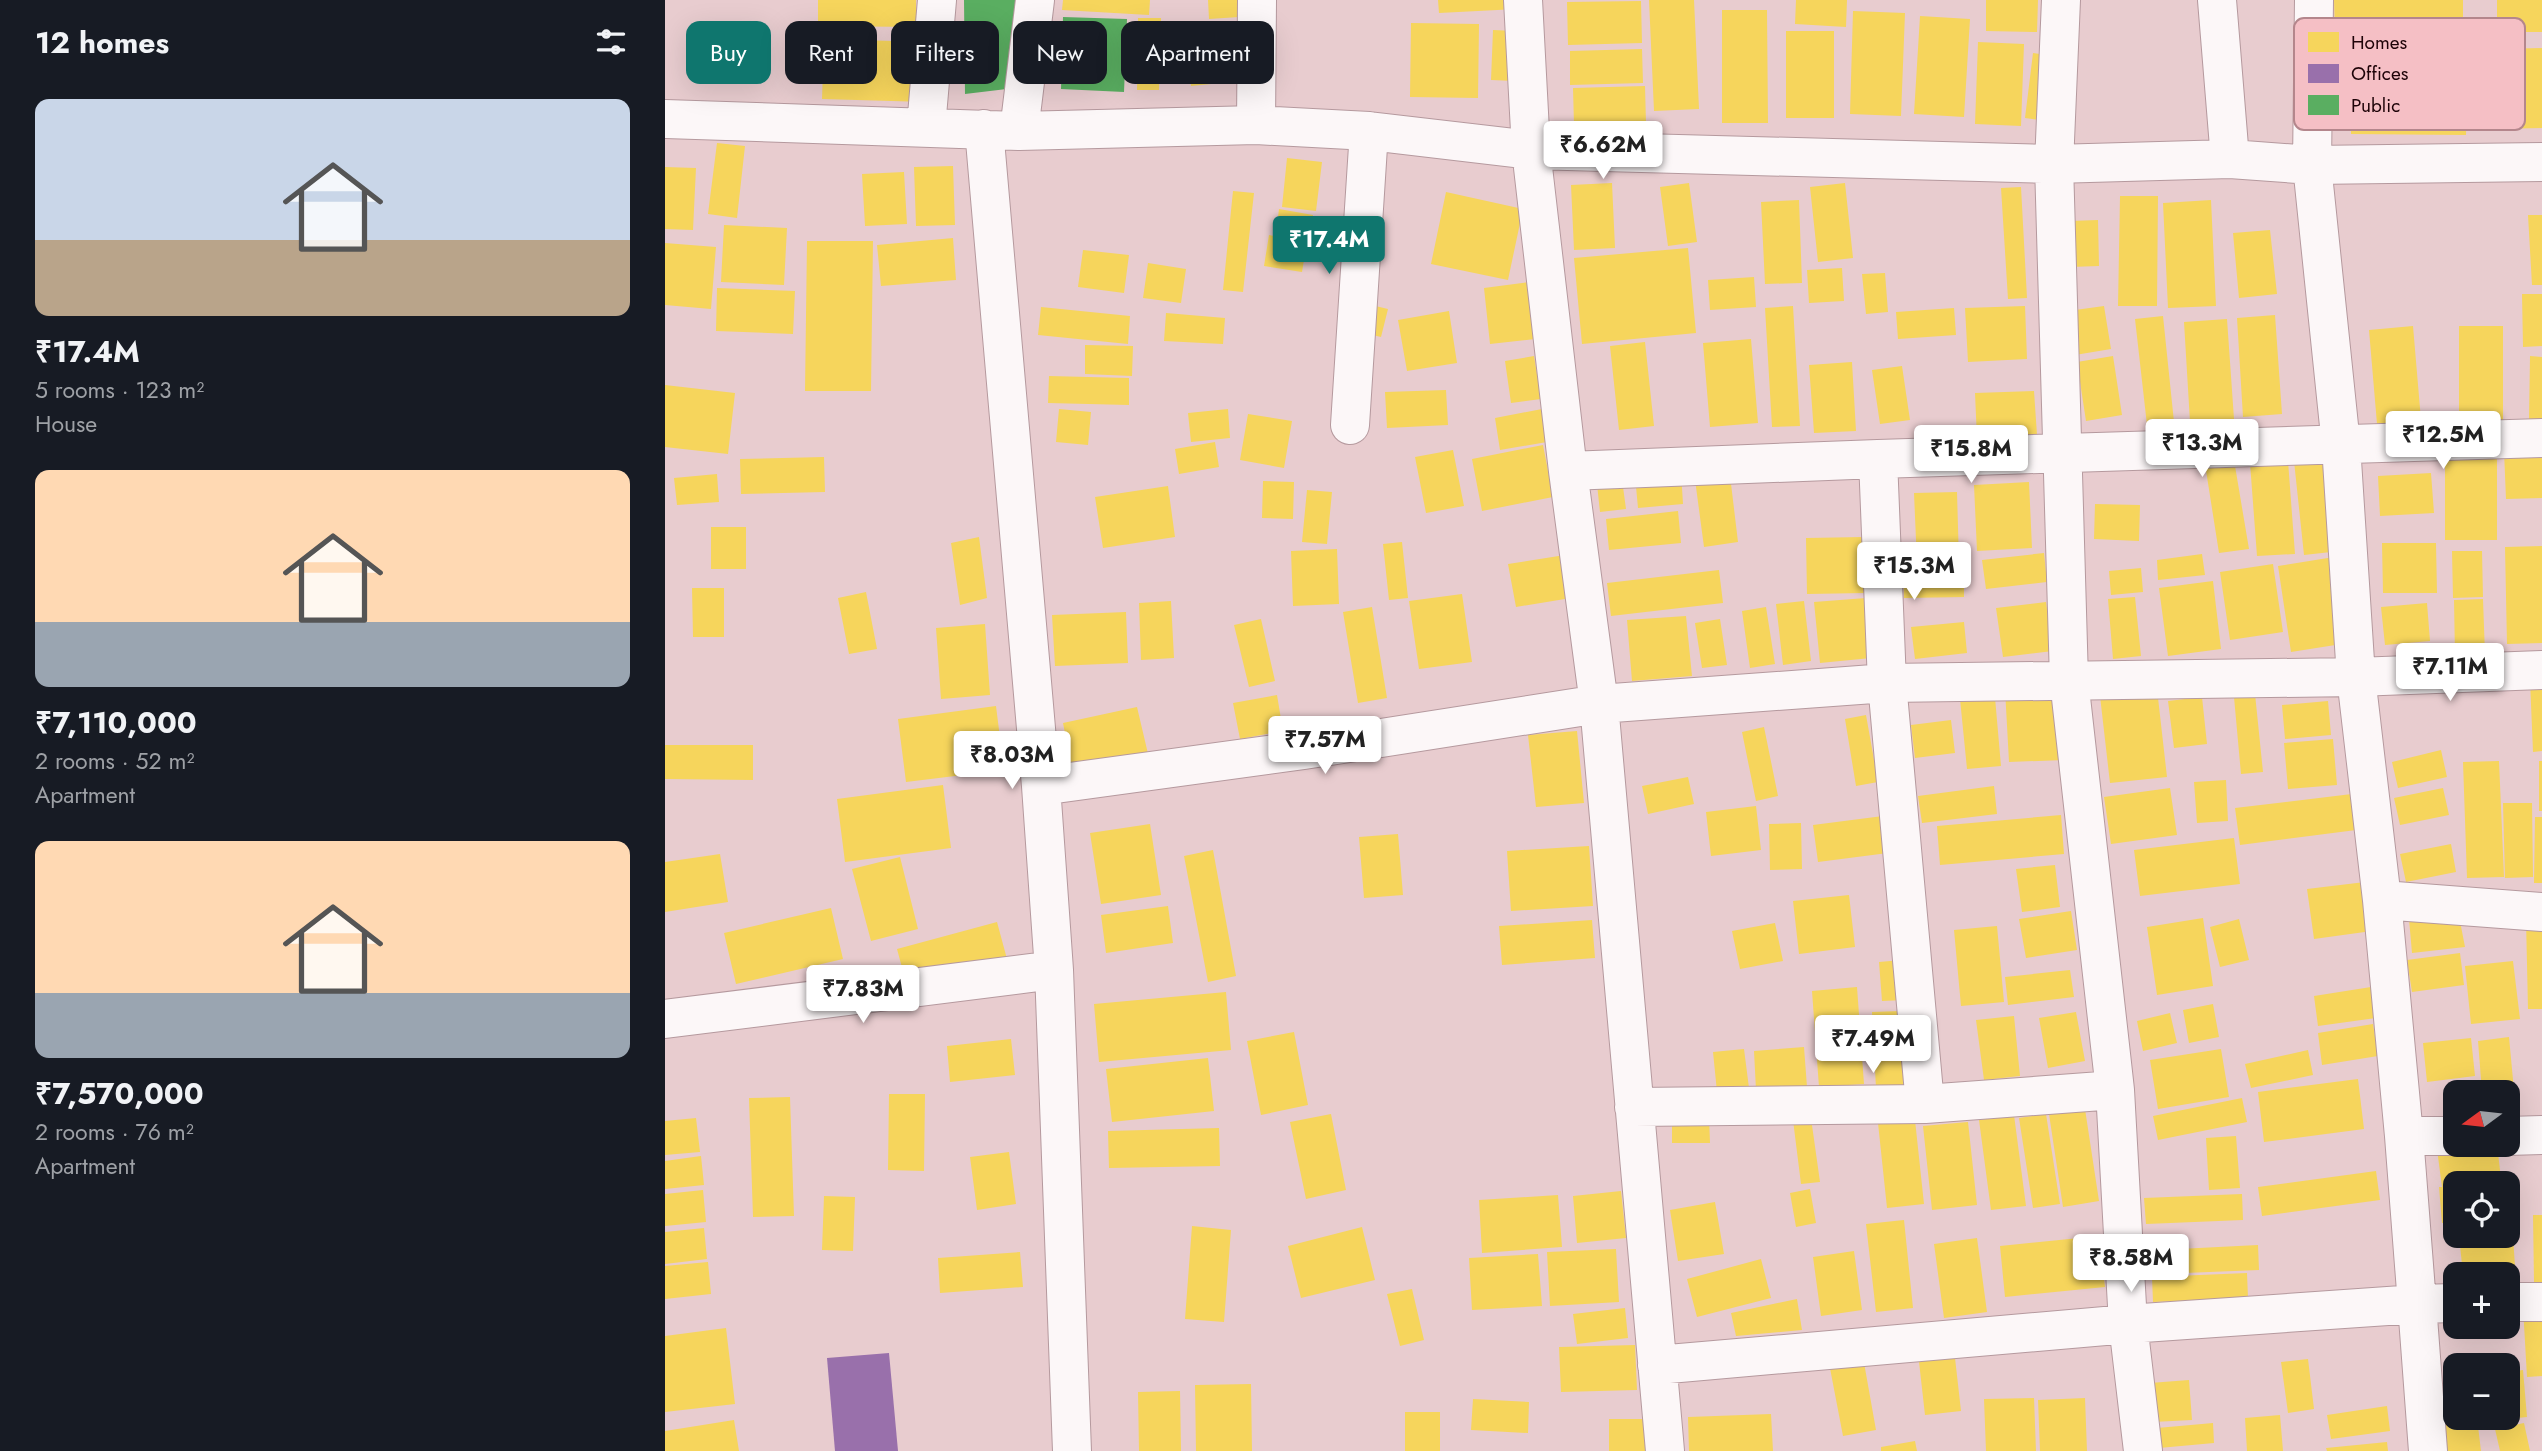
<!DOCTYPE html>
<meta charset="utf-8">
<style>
body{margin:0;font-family:Jost,sans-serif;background:#242831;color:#f1f3f6;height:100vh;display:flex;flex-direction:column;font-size:26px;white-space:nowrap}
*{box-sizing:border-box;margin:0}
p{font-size:23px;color:#9ea1a6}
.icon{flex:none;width:38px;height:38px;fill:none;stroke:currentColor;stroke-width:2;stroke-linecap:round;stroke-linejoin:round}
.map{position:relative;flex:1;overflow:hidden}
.details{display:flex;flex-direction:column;background:#171b24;width:665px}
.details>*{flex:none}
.hud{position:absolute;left:21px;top:21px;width:665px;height:63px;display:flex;gap:14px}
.needle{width:46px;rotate:255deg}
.buttons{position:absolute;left:1778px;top:1080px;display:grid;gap:14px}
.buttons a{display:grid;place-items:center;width:77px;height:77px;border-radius:14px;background:#171b24;box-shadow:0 7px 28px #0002;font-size:35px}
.price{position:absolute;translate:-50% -60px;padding:0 16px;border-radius:7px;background:#fff;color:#222;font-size:23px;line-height:46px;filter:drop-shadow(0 2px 4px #0008)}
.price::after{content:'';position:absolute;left:50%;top:42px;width:21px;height:16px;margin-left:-10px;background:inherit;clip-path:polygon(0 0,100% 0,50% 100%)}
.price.selected{background:#0f766e;color:#fff}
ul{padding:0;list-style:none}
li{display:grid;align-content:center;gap:14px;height:371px;padding:0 35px}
li span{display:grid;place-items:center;height:217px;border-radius:14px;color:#555}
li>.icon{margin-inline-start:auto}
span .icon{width:126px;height:126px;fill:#fffc;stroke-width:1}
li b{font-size:30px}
h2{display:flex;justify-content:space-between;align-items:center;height:84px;padding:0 35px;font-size:30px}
.tag{padding:0 24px;border-radius:14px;background:#171b24;box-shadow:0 7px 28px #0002;font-size:24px;line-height:63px}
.tag.selected{background:#0f766e;color:#fff}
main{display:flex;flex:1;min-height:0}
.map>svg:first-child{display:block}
.homes{fill:#f6d55c}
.offices{fill:#9970ab}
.public{fill:#5aae61}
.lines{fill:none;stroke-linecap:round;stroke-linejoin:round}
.street-casing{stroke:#b5999e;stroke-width:40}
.street{stroke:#fcf7f8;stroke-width:38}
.key{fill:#f5bfc5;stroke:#b4868c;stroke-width:2}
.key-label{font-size:19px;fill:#1d0207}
</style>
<main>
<section class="details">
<h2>12 homes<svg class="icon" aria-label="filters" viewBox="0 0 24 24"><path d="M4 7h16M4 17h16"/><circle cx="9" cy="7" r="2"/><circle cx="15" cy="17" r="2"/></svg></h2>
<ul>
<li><span style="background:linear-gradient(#c9d6e8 65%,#b9a48a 0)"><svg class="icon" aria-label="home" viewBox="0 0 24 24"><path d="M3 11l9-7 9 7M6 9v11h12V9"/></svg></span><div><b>₹17.4M</b><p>5 rooms · 123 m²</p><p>House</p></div></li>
<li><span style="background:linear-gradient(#ffd9b3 70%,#9aa5b1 0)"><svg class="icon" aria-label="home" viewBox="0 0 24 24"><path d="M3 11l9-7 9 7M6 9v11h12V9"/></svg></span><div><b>₹7,110,000</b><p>2 rooms · 52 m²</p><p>Apartment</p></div></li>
<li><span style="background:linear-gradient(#ffd9b3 70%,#9aa5b1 0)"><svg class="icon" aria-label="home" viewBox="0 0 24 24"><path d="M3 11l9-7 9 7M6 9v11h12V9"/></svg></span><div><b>₹7,570,000</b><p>2 rooms · 76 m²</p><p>Apartment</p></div></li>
</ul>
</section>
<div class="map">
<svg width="1877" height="1451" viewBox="0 0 1877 1451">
<rect width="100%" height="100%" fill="#e8cccf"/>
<!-- homes -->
<path class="homes" d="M153,0h98v27l-98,-1z
M398,0h87l-1,15 -87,-5z
M543,0h30l1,17 -30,2z
M773,0h79v9l-78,4z
M984,0h45l5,109 -45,2z
M1131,0h51l-1,27 -51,-3z
M1321,0h52l-1,32 -51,-1z
M1669,0h129v28l-128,2z
M1832,0h45v32h-45z
M976,1l1,42 -74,2 -1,-43z
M1057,10h45l1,113h-46z
M1188,11l52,2 -4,103 -51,-2z
M1255,16l50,3 -6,98 -50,-3z
M473,18h23l-2,72h-22z
M746,23l68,1 -1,74 -68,-1z
M561,26l5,56 -16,2 -4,-56z
M540,28l6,56 -20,2 -5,-56z
M828,30l22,1 -1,50 -23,-1z
M1121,31h48v87h-48z
M159,39l104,3 -2,60 -104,-3z
M1313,42l46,2 -3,82 -46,-2z
M1877,48v80l-46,1 -1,-80z
M977,49l1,34 -73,2v-34z
M1368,53l21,3 -8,65 -21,-3z
M1685,85l117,1 -1,49 -115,-1z
M980,86l1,37 -72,2 -1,-37z
M52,143l28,3 -8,72 -29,-4z
M622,158l35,4 -6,49 -34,-4z
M288,166l2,59 -39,1 -2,-59z
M0,167l31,1 -3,62 -28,-1z
M239,172l3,52 -42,2 -3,-52z
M947,183l3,65 -41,2 -3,-65z
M1024,183l8,59 -29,4 -8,-59z
M1180,183l8,75 -35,4 -8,-75z
M1356,187l6,111 -19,1 -7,-111z
M568,191l21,2 -11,99 -20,-2z
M781,192l77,17 -15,71 -77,-16z
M1455,196h38l-1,110h-39z
M1134,200l3,83 -37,1 -4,-82z
M1546,200l5,106 -48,2 -5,-105z
M614,209l34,6 -4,24 -33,-6z
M1863,215h14v70h-10z
M1433,220l1,46 -29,1 -1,-46z
M59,225l63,3 -3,57 -63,-3z
M1605,230l7,64 -38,4 -6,-65z
M604,235l38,7 -5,30 -38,-6z
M288,238l3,42 -75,6 -4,-41z
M142,241h66l-2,150h-66z
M0,243l51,4 -5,62 -46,-4z
M1023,248l8,85 -114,11 -8,-86z
M418,250l46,5 -5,38 -46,-6z
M483,263l38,6 -5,34 -38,-5z
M1177,268l2,33 -35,2 -2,-33z
M1220,273l3,39 -22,2 -4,-40z
M1089,277l2,30 -46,3 -2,-30z
M864,282l7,57 -46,5 -6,-56z
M52,288l78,3 -2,43 -77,-3z
M1857,294h20v52l-19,1z
M702,304l21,5 -7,28 -21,-5z
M1128,306l7,120 -28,1 -7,-119z
M1360,306l2,53 -59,3 -3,-54z
M1439,306l7,43 -36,6 -7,-44z
M376,307l89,9 -2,28 -90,-9z
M1289,308l2,27 -58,4 -2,-27z
M784,311l8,52 -50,8 -9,-51z
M501,313l59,5 -2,26 -59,-3z
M1610,315l7,99 -39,3 -6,-99z
M1498,316l11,106 -27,3 -12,-106z
M1562,319l7,100 -44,3 -6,-100z
M1748,326l8,94 -44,4 -8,-94z
M1794,326h44v106h-44z
M1086,339l7,84 -48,4 -7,-84z
M980,342l9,84 -35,4 -9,-84z
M420,345l48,1 -1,30 -47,-2z
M869,356l7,43 -30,4 -6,-42z
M1448,356l9,59 -36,6 -9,-59z
M1865,356l12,1v63h-13z
M1187,362l4,69 -42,2 -5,-68z
M1237,366l8,54 -30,4 -8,-54z
M384,376l80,2v27l-81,-2z
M0,385l70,8 -7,61 -63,-7z
M781,390l2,35 -61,3 -2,-36z
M1369,391l3,44 -60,4 -2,-46z
M394,409l32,3 -3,33 -32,-3z
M563,409l2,29 -39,4 -3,-29z
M877,409l5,33 -47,8 -5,-32z
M583,414l44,7 -8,47 -44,-8z
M550,442l4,25 -40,7 -4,-25z
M878,445l10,52 -71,14 -10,-52z
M788,450l11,56 -38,7 -11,-56z
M1877,450v48l-36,1 -2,-48z
M159,457l1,35 -84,2 -1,-35z
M1780,457h52v83h-52z
M1657,458l9,94 -27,3 -10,-94z
M1569,460l15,89 -30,4 -14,-89z
M1623,461l7,93 -38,2 -7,-93z
M1064,467l9,75 -34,5 -10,-75z
M956,472l5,37 -26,3 -4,-37z
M1016,472l2,32 -45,4 -3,-32z
M1766,473l3,40 -54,3 -2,-40z
M52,474l2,28 -42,3 -3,-27z
M598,481l31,1 -1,37 -31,-1z
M1364,482l3,66 -55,3 -3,-66z
M503,486l7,51 -72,11 -8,-51z
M642,490l25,2 -5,52 -25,-2z
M1292,492l2,70 -42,1 -3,-70z
M1430,504l45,1 -1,36 -45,-2z
M1013,511l3,32 -72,7 -3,-31z
M46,527h35v42h-35z
M314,537l8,61 -27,7 -9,-62z
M1199,537l1,56 -58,1 -1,-56z
M737,542l6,56 -19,2 -6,-56z
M1717,543h54l1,50h-54z
M1877,546v97l-35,1 -2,-97z
M672,549l2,55 -46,2 -2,-55z
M1787,551h30l1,46 -30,1z
M1379,553l3,29 -61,7 -4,-29z
M1537,554l3,21 -47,5 -1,-20z
M900,555l6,43 -55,9 -8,-43z
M1669,557l14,86 -57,9 -13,-86z
M1299,564v33l-60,1 -1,-33z
M1608,564l10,68 -53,8 -10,-68z
M1476,568l2,24 -32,3 -2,-24z
M1054,570l4,33 -112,13 -4,-33z
M1548,581l8,68 -53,7 -9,-68z
M27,588h32v49h-31z
M201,592l11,57 -28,5 -11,-56z
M797,594l10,68 -53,7 -10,-68z
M1470,597l6,59 -28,3 -5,-60z
M1201,598l5,60 -51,5 -6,-61z
M1818,599l2,56 -30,1 -1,-56z
M506,601l3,57 -33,2 -2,-57z
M1139,601l7,60 -28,4 -7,-61z
M1381,602l7,49 -50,6 -7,-49z
M1762,603l3,38 -45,4 -4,-38z
M707,607l15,91 -29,5 -15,-91z
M1101,607l9,57 -25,4 -8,-57z
M461,612l2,51 -73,3 -3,-51z
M1021,616l6,60 -60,5 -5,-61z
M596,619l14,62 -26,6 -15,-62z
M1055,619l7,46 -25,3 -7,-45z
M1299,622l3,31 -52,6 -4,-32z
M320,624l5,71 -49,4 -5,-71z
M1865,680h12v71l-9,1z
M1589,684l9,88 -22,2 -8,-88z
M1329,686l7,80 -34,3 -8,-80z
M1396,686l4,74 -56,2 -4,-73z
M1492,689l10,88 -57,6 -10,-87z
M612,695l6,36 -43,8 -7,-36z
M1537,697l5,47 -33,4 -6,-47z
M1663,701l3,34 -46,4 -3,-34z
M331,706l8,64 -98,12 -8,-63z
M472,707l12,51 -76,16 -10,-51z
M1201,715l12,67 -22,4 -11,-67z
M1286,720l4,33 -40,5 -4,-33z
M1099,727l14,69 -22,5 -14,-69z
M912,731l7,72 -48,4 -8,-72z
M1668,739l4,46 -49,4 -4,-46z
M0,745h88v35l-88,-1z
M1776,750l6,27 -49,11 -6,-26z
M1834,761l5,116 -37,1 -4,-116z
M1874,761h3v50h-3z
M1023,777l6,27 -46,10 -6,-28z
M1561,780l2,41 -31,2 -3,-41z
M278,785l8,63 -106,14 -8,-63z
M1329,786l3,28 -75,9 -4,-27z
M1505,788l7,47 -66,9 -7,-47z
M1778,788l6,27 -49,10 -6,-27z
M1695,793l4,36 -124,16 -5,-37z
M1838,803h29l1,74 -28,1z
M1091,806l5,44 -50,6 -5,-44z
M1396,815l3,39 -124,11 -3,-39z
M1218,816l5,37 -70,9 -5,-37z
M1870,817h7v66h-8z
M1136,823l1,46 -32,1 -1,-46z
M485,824l11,71 -60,9 -11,-71z
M733,834l5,61 -39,3 -5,-61z
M1569,838l6,46 -100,12 -6,-46z
M1786,844l5,28 -50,10 -6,-28z
M924,846l4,60 -82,5 -4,-60z
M548,850l23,126 -28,6 -24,-126z
M55,854l8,48 -63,10v-50z
M235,857l18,72 -47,12 -19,-72z
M1390,865l5,42 -38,5 -6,-43z
M1700,882l7,49 -58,8 -7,-50z
M1184,895l6,52 -56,7 -6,-53z
M503,906l5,37 -67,10 -5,-38z
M166,908l12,51 -107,25 -12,-51z
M1406,911l6,39 -51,8 -7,-39z
M1794,916l6,31 -53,6 -3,-34z
M1538,918l10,68 -56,9 -10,-68z
M1574,919l10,41 -29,7 -10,-40z
M1861,919l16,1v89h-14z
M927,920l3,38 -93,7 -3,-39z
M332,922l10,37 -100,27 -10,-37z
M1110,923l8,38 -43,8 -8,-38z
M1332,926l7,76 -43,4 -7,-76z
M1795,953l4,32 -52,7 -5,-32z
M1237,960l3,40 -23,1 -3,-39z
M1848,961l7,58 -49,5 -6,-58z
M1405,970l4,27 -66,8 -3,-28z
M1192,987l7,97 -45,3 -7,-96z
M1706,987l5,31 -58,8 -4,-30z
M561,992l5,58 -132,12 -5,-58z
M1548,1004l6,33 -30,6 -6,-33z
M1235,1011l4,75 -28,2 -4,-76z
M1411,1012l9,49 -37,7 -9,-50z
M1505,1013l7,30 -34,8 -6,-30z
M1349,1016l6,60 -36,4 -8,-60z
M1708,1024l5,32 -56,9 -4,-32z
M629,1032l14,73 -47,10 -14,-74z
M1844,1037l7,75 -8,1v-21h-26l-4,-51z
M1806,1038l4,38 -48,6 -4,-39z
M346,1039l4,36 -65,7 -3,-36z
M1139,1047l3,40 -51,3 -2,-39z
M1079,1049l5,39 -32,4 -4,-40z
M1556,1049l8,48 -71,12 -8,-49z
M1643,1050l5,25 -62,13 -6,-24z
M543,1058l6,53 -102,11 -6,-53z
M1693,1079l6,50 -100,13 -6,-50z
M224,1094h36l-1,77 -36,-1z
M125,1097l4,119 -41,1 -4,-119z
M1577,1098l5,24 -89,18 -5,-24z
M1420,1109l14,92 -36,6 -14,-93z
M666,1114l15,76 -40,9 -16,-77z
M1381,1114l14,90 -27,4 -14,-90z
M1349,1115l12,91 -35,4 -12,-90z
M1007,1117h37l1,26h-38z
M31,1118l4,34 -35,3v-34z
M1146,1118l9,64 -19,2 -8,-64z
M1250,1120l9,84 -37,4 -9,-85z
M1303,1122l9,83 -45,5 -9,-84z
M554,1128l1,38 -111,2 -1,-37z
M1571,1136l4,52 -31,2 -3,-52z
M1814,1144h18l4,35 -46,4 -7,3h7v36l-13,1 -3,-36h3l-5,-38z
M344,1152l7,52 -39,6 -7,-53z
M36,1156l3,29 -39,4v-28z
M1711,1171l4,29 -118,16 -4,-29z
M1145,1189l6,34 -20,4 -6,-34z
M38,1190l3,32 -41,4v-32z
M956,1191l5,47 -49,5 -4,-47z
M1577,1194l1,26 -97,4 -2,-26z
M893,1195l4,52 -80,6 -3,-53z
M159,1196l31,1 -2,54 -31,-1z
M1050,1202l9,52 -46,7 -8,-51z
M1868,1215h9v67h-8z
M1239,1220l9,88 -37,4 -10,-88z
M1843,1222h4l4,59h-8v-7h-45l-4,-38h49z
M527,1226l39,4 -7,92 -39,-3z
M697,1227l13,53 -74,18 -13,-52z
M39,1228l3,31 -42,5v-32z
M1434,1236l6,51 -100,10 -5,-51z
M1312,1238l10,74 -43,6 -10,-74z
M1593,1245l1,25 -99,4 -1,-24z
M951,1249l3,53 -69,4 -3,-54z
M1189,1251l8,59 -41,6 -8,-59z
M355,1252l3,35 -83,6 -2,-35z
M873,1254l4,52 -70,4 -3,-52z
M1096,1259l10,39 -74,19 -10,-38z
M43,1262l3,32 -46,5v-33z
M1582,1273l1,25 -95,4 -1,-25z
M747,1289l12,51 -24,6 -13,-52z
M1132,1299l5,31 -66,6 -5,-23z
M1877,1306v70l-15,1 -4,-70z
M960,1308l3,30 -51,6 -4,-30z
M61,1328l9,76 -70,8v-76z
M970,1345l2,45 -76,2 -2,-45z
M1289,1349l7,62 -36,4 -7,-62z
M1198,1357l13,73 -33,6 -14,-73z
M1643,1359l6,50 -26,4 -7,-51z
M1858,1370l4,47 -19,2v-47z
M1524,1380l3,40 -39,2 -3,-39z
M586,1384l1,67h-56l-1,-66z
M515,1391l1,60h-42l-1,-59z
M1369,1398l2,53h-50l-2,-52z
M1420,1398l2,53h-47l-2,-51z
M808,1399l56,3 -1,31 -57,-3z
M1722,1406l3,25 -59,8 -4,-24z
M740,1412h35v39h-35z
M1106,1414l2,37h-84l-1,-34z
M1615,1415l3,36h-36l-2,-33z
M1797,1418h15l4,33h-37l-4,-31z
M1818,1418h20v1l-20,2z
M944,1419h45v32h-45z
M69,1420l5,31h-74v-20z
M1548,1423l1,20 -55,5 -2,-20z
M1859,1423l6,28h-30l-5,-22z
M1250,1441l2,10h-36v-4z
M1722,1442l1,9h-61l-1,-3z"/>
<!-- offices -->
<path class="offices" d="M224,1353l9,98h-63l-8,-93z"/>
<!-- public -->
<path class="public" d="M299,0h56l-5,88 -50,6z
M398,17l64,2 -3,73 -63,-3z"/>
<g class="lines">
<defs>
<path id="street" d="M858,0l8,150 37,321 31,233 66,747
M1396,0l-7,164 15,516 46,410 13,234 15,127
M1552,0l13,159
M1649,0l-2,165 29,280 15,232 26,223 22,236 13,168 38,-1
M0,119l354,12 237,-6 113,6 162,19 523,14 176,-5 82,6 230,-3
M591,125l1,-125
M261,127l11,-127
M319,129l57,657 13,184 18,481
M354,131l16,-131
M685,425l19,-294
M1213,459l664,-21
M903,471l310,-12 9,224 38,421
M376,786l263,-36 295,-46 288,-21 469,-6 186,-7
M1717,900l160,12
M0,1019l389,-49
M969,1107l291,-3 190,-14
M1739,1136h51
M1843,1136l34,-1
M1843,1302h34
M992,1365l471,-41 289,-20 11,147"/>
</defs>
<!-- street casing -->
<use href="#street" class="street-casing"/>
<!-- street -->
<use href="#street" class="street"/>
</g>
<!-- legend -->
<rect x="1629" y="18" width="231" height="112" rx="10" class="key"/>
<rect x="1643" y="32" width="31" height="20" fill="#f6d55c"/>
<rect x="1643" y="64" width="31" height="19" fill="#9970ab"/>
<rect x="1643" y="95" width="31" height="20" fill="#5aae61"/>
<g class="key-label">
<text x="1686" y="49">Homes</text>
<text x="1686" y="80">Offices</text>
<text x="1686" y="112">Public</text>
</g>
</svg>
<div class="buttons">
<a><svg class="needle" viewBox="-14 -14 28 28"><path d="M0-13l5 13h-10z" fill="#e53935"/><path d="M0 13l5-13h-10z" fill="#9ea1a6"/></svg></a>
<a><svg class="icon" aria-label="locate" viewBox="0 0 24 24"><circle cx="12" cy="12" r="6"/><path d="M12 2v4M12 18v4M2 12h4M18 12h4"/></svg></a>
<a>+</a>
<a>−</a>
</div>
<b class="price" style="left:938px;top:181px">₹6.62M</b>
<b class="price selected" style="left:664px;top:276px">₹17.4M</b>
<b class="price" style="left:1778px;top:471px">₹12.5M</b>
<b class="price" style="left:1537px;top:479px">₹13.3M</b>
<b class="price" style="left:1306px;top:485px">₹15.8M</b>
<b class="price" style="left:1249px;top:602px">₹15.3M</b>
<b class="price" style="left:1785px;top:703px">₹7.11M</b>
<b class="price" style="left:660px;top:776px">₹7.57M</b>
<b class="price" style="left:347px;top:791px">₹8.03M</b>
<b class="price" style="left:198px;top:1025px">₹7.83M</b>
<b class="price" style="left:1208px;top:1075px">₹7.49M</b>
<b class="price" style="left:1466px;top:1294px">₹8.58M</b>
<div class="hud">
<a class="tag selected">Buy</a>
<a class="tag">Rent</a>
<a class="tag">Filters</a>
<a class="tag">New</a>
<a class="tag">Apartment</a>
</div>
</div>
</main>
